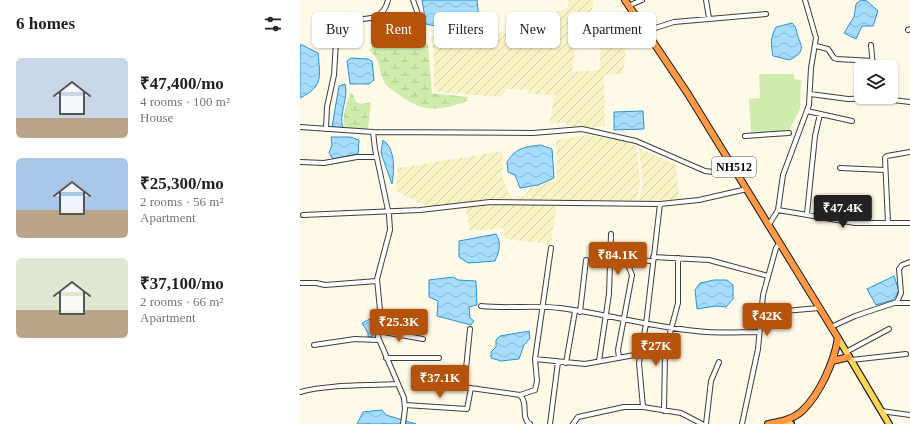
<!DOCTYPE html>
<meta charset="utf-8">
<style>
body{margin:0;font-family:Georgia,serif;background:#f2f2f2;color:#202124;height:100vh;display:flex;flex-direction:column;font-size:15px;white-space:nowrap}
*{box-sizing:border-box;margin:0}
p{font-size:13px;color:#757577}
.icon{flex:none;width:22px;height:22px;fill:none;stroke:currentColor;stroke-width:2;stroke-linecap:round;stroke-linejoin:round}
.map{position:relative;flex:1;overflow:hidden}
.drawer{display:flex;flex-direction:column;background:#fff;width:300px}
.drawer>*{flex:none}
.banner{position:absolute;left:12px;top:12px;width:380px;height:36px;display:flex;gap:8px}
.tools{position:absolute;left:554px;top:60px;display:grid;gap:8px}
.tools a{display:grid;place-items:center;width:44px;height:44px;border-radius:6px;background:#fff;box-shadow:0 1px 3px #0004;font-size:20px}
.price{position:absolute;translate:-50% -34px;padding:0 9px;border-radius:4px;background:#b45309;color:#fff;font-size:13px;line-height:26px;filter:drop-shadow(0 1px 2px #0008)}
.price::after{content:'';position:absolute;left:50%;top:24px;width:12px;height:9px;margin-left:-6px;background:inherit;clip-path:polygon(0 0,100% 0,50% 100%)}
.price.current{background:#222;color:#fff}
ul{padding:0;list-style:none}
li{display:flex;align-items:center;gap:12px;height:100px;padding:0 16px}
li span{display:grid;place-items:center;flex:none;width:112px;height:80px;border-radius:6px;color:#555}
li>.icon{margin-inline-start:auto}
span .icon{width:48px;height:48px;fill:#fffc;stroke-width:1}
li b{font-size:17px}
h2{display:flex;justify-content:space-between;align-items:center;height:48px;padding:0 16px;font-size:17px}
.pill{padding:0 14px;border-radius:6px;background:#fff;box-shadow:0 1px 3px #0004;font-size:14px;line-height:36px}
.pill.current{background:#b45309;color:#fff}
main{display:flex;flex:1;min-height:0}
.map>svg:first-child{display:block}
.farmland{fill:url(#farmland-furrows)}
.grass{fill:#cfecad}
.wetland{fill:url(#wetland-marsh)}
.water{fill:url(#water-waves);stroke:#2693da}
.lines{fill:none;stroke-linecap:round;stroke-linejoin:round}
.minor-casing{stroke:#3d3d3d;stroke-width:6}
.major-casing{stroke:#1b1b1b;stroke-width:8}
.highway-casing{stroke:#1b1b1b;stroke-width:8}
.minor{stroke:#fff;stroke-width:4}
.major{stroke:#ffd557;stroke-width:5.5}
.highway{stroke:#ff9945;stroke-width:6}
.labels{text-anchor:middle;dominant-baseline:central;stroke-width:4;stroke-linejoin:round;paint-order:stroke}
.shield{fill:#fff;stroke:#545454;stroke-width:1}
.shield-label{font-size:12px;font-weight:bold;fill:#0a0a0a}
</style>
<main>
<section class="drawer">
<h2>6 homes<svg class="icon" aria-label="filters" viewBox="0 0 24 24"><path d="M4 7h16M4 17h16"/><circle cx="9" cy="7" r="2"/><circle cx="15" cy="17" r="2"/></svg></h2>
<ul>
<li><span style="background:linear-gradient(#c9d6e8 75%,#b9a48a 0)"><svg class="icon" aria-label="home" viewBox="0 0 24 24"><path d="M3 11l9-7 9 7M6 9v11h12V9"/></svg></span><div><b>₹47,400/mo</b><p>4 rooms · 100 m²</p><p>House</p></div></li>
<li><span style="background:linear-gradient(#a9c7e8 65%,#b9a48a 0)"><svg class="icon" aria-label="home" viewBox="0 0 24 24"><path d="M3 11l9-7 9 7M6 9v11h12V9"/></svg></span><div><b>₹25,300/mo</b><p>2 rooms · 56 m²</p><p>Apartment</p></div></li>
<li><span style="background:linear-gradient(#dfe7d0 65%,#b9a48a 0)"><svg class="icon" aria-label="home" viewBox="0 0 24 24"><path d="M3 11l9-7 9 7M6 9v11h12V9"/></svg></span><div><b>₹37,100/mo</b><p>2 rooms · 66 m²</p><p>Apartment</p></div></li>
</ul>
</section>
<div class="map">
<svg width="610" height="424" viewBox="0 0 610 424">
<defs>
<pattern id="farmland-furrows" width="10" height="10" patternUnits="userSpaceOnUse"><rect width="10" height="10" fill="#f7f3c5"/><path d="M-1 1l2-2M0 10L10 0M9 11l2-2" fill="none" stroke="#d2cfa8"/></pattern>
<pattern id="wetland-marsh" width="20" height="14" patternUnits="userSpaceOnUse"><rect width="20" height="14" fill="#cfecad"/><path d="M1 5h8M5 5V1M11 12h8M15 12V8" fill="none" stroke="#b0c994"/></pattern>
<pattern id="water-waves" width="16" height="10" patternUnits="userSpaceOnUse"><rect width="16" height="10" fill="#a6dcfc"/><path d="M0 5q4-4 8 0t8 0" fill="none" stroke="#8ebbd7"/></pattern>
</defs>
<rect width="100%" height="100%" fill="#fffae7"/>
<!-- farmland -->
<path class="farmland" d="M269,0h24l-2,29h-13l-6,43 27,-2 2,-26 25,2 -3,28 -19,1 1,51 -18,2 -19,-2 -3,-4 -16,2 6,-29 -27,-1 1,-4 -23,-1 -5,8 -67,-5v-33l-3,-22 26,-5 1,13h18l24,-13 37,-1 5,-16 25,-6z
M286,135l33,4 18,8 3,36 -4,19 -79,2 -6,40 -46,-5 -2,-11 -33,3 -4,-23 -30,3 -40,-20 2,-23 105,-17 -1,25 7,17 3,5 13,-2 4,-7 28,-10 -1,-39z
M339,148l37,17 3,34 -40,3 4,-19z"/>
<!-- grass -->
<path class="grass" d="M459,74h35v5l7,1 -1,29 -13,26 -36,-1 -2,-35 11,-1z"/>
<!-- wetland -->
<path class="wetland" d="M96,41l32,3 4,49 36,4 -1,4c-30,10 -42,13 -69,-7 -4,-3 -11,-7 -14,-12 -6,-13 -3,-22 -15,-32l5,-6z
M50,93l3,1 3,8 6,2 9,-2 -3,28 -23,-1c-4,-13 2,-23 5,-36z"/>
<!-- water -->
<path class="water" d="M122,0h55l2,19c-17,4 -37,10 -53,5z
M561,0l6,1 11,10 -5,15h-11l-6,13 -12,-6 10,-16 2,-13z
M492,23c5,4 4,8 6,14 6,13 4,16 -8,23l-17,-4c-2,-12 -3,-18 3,-29z
M0,44l18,9c2,23 6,33 -18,45z
M51,58l17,1 4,2 2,19 -5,4h-19l-3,-23z
M45,84c4,15 -7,30 -2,44l-11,-1 7,-41z
M343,111l1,18 -30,1v-18z
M31,137h19l9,3 -1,14 -25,5 -4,-6 3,-8z
M83,140c13,9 11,31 9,44l-11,-31z
M240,145l12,4 2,29 -16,7 -18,3 -5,-13 -7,-3 -1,-10c9,-14 17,-15 33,-17z
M196,234c6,10 3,17 -1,27l-27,2 -9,-6v-16z
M594,276l5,15 -6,9 -17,5 -9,-16z
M153,277l5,3 18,1 1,24 -8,2 1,11 4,3 -3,4 -34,-9 1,-15 -9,-4v-17z
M414,280h13l6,5v14l-7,8 -10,-1 -19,3 -2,-19 5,-7z
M72,315l6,3 -5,18 -5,1v-4l-6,-10 8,-4z
M229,331l1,7 -6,7 -5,14 -18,2 -10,-3v-6l5,-5v-7l4,-4z
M82,410l4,5 30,9h-59l6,-12z"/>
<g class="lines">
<defs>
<path id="minor" d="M113,0l6,17
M406,0l3,18
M328,6l14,-6
M608,30l2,-1
M346,31l28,-9 92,-8
M571,45l2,22
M516,46l12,3 6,9 3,1 36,2
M510,94l38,5 28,-1 34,4
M507,111l45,10
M0,127l73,5 160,1 49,-4 54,12 69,30 8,1 22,-2
M26,129l1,-22 7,-32 3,-50 4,-5c19,-2 42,4 47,-20
M73,132l2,17 14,66 1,15 -13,49 3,31 -2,27 26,61 1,11 -2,15
M445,136l44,-3
M0,162l24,1 33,-6h19
M540,168l45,2
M478,210l77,13h55
M507,214l8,-78 5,-22
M3,215l117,-5 70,-8 170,2 39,-4 48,-11
M588,223l-3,-65 2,-2 23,-4
M468,226l10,-16 5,-35 26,-70 2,-37 5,-30 -11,-38
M353,257l56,3 59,16
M0,283h16l9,2 52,-4
M594,303h16
M181,306c26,3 52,-1 79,2 49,6 98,21 147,24 18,1 35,0 52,0
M280,312l6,-52
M461,313l58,-5
M531,327l24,-11 42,-14 4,-9 -2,-24 3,-4 8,-3
M78,331l45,8
M14,345l41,-6 23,1
M546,352l43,-23
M86,358h53
M319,358l-1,-8 14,-75 -6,-15 27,1
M235,359l50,5 55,-10
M551,360l55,-6
M299,361l10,-67 2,-60
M266,363l9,-52
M149,385l71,10c9,8 0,23 10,29
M164,388l6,-59
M0,392c31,-8 65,-6 97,-8
M220,395l15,-5 2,-9 -2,-22 16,-111
M105,405l62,4 4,-21
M343,407l-4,-44 7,-39 14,-120
M364,411l1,-59 13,-49v-45
M581,411l29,4
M250,424l8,-62
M273,424l5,-7 46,-10h19l38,6 21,11
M406,424l5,-43 8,-19
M442,424l16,-75 5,-54 13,-47 3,-4"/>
<path id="major" d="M538,338l51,86
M483,422l8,2"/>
<path id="highway" d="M325,0l63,94 150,244c-4,24 -18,56 -36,73 -10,9 -23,11 -34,13
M532,361l17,-4"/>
</defs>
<!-- minor casing -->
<use href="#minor" class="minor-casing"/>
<!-- major casing -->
<use href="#major" class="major-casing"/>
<!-- highway casing -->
<use href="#highway" class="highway-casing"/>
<!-- minor -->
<use href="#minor" class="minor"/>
<!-- major -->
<use href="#major" class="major"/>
<!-- highway -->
<use href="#highway" class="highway"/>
</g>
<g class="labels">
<!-- shield labels -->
<rect class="shield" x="412" y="157" width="44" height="20" rx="3"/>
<g class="shield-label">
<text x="434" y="167">NH512</text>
</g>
</g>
</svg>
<div class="tools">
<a><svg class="icon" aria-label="layers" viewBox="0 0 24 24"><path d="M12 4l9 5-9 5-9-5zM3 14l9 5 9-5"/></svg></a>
</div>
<b class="price current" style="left:543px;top:229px">₹47.4K</b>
<b class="price" style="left:318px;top:276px">₹84.1K</b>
<b class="price" style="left:467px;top:337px">₹42K</b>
<b class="price" style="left:99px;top:343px">₹25.3K</b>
<b class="price" style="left:356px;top:367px">₹27K</b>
<b class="price" style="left:140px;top:399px">₹37.1K</b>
<div class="banner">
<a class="pill">Buy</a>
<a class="pill current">Rent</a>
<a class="pill">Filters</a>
<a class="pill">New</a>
<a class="pill">Apartment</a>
</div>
</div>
</main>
